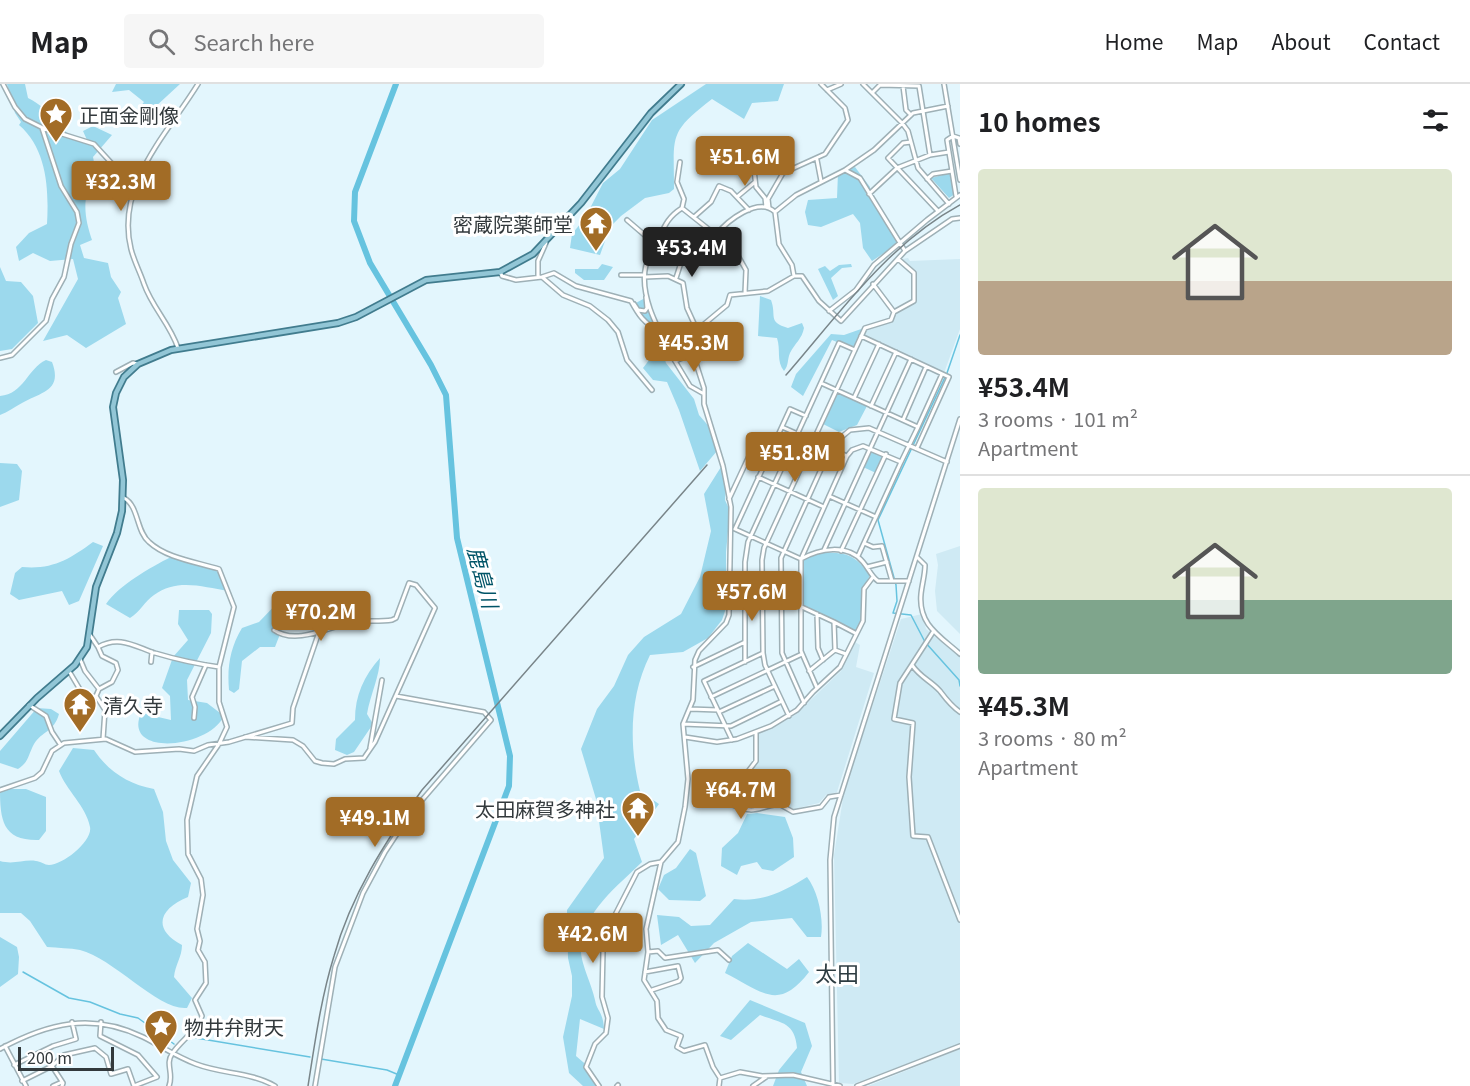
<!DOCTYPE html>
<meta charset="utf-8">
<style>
body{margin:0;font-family:Georgia,"Noto Sans JP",serif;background:#f6f6f6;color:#202124;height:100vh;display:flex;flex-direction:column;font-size:22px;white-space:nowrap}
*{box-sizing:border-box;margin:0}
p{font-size:20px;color:#757577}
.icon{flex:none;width:33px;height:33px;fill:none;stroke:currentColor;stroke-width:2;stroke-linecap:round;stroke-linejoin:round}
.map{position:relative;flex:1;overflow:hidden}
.drawer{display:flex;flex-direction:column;background:#fff;width:510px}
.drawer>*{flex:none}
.scale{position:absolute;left:18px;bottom:15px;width:96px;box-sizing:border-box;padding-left:6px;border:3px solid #32393c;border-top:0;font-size:16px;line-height:21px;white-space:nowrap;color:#32393c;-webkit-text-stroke:4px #fff;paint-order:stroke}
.price{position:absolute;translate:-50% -51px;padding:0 14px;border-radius:6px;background:#a26c26;color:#fff;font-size:20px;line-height:39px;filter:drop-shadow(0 2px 3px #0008)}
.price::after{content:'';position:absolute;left:50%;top:36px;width:18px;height:14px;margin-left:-9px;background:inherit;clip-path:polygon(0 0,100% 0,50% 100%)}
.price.selected{background:#222;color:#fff}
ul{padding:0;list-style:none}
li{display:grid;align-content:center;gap:12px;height:318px;padding:0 18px}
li+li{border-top:2px solid #e0e0e0}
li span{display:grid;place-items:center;height:186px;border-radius:6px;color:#555}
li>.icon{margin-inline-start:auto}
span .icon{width:108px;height:108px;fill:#fffc;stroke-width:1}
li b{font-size:26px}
h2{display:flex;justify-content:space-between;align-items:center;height:72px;padding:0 18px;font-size:26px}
header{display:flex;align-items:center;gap:36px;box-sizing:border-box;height:84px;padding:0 30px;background:#fff;border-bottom:2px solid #e0e0e0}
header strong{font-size:28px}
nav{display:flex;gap:33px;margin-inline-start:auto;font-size:21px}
.search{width:420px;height:54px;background:#f6f6f6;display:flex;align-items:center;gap:15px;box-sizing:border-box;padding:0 21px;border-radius:6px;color:#757577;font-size:22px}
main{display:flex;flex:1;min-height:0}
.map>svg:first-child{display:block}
.built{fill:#cfeaf4}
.green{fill:#9cd9ed}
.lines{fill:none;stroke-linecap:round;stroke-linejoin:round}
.stream{stroke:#66c3df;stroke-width:1.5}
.river{stroke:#66c3df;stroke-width:6}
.minor-casing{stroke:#9eb0b6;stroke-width:6}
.major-casing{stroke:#417c8e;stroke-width:8}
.minor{stroke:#fff;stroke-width:3}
.major{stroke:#92c6d6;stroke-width:4.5}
.rail{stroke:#798589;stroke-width:1.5}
.labels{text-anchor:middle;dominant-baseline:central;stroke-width:6;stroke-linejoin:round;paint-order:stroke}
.poi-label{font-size:20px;fill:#32393c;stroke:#fff;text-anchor:start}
.water-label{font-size:21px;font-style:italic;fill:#005467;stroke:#fff}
.quarter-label{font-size:22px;fill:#2c3b40;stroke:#fff}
</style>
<header>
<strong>Map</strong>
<div class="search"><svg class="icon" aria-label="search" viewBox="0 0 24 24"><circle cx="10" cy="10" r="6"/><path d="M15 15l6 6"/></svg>Search here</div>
<nav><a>Home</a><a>Map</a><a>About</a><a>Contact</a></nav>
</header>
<main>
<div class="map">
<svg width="960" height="1002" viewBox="0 0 960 1002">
<rect width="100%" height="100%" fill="#e3f6fd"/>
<!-- built -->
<path class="built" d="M908,174l2,3 50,-2v70l-16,44 -80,-37 2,-7 27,-9 2,-7 20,-12 1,-27 -14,-13v-2z
M960,462v88l-23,-23 -2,-20 3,-26 -2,-11z
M922,530l4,15 34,28v387l-107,40 -14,-1 -5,-228 10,-63 57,-173z
M853,557l7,4 -4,22 18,6 -37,119 -11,3 -7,8 -25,6 -16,-8 -18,7h-12l-16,-6v-5l26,-35v-28l37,-19 46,-44z
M960,965v37h-92z"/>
<!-- green -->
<path class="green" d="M7,0h18l3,14c24,12 29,29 49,43l10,-1 -4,-9 10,-5 19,9 -19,22c5,25 0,15 -6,36 -4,16 0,32 5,47l-12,5 4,13 24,5 3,14 10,15 -3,6 8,26 -40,24 -19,-13 -24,6 35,-62 -5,-20 -23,2 -17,-8 -14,8 -3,-14 13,-14 18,-9c2,-35 0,-75 -28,-99l2,-3 -6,-9z
M116,0h64l-39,36h-5l-2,-5 10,-13 -15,-12 -17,2z
M706,0h78l-6,17 -26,2 -8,16 -32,-20c-44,34 -38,36 -38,90l-5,4 -24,5 -24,18 -11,11 -10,28 -30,-7 2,-14 13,-16 18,-35 17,-14 32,-49z
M855,83l15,20 1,14 10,10 18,29 -6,7 -21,14 -9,-13 -3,-25 -7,-9 -32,13 -13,-2 -3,-13 3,-12 29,-2 1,-25z
M950,89l5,21 -6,4 -18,-20z
M602,180l11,3 -9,13h-20l-9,-7v-4h23z
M851,180l1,3 -10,1 -11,10 7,18 -5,4 -15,-31 7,-3 5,5 9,-6z
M0,183l6,14 15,1 12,14 5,27 -26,26 -12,2z
M760,212l11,4c6,16 -4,22 17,28l14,-5 2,5c-2,11 -9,15 -14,25 -3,7 -1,12 -6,18 -8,-10 -3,-21 -7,-33l-19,-2z
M645,214l21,65 28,36 5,16 13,15 5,21 -17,20 -21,-61 -12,-28 -14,-2 -10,-12 13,-17 -10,-30 -12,-17z
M864,244l-10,21 -22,-9 -29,56 -12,-9 5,-13 35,-40 13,1z
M46,276l6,2c11,29 -11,30 -30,41 -8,4 -14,9 -22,12v-19c24,-2 27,-27 46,-36z
M837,309l30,13 -10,19 -18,7 -16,-8z
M873,366l11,7 -8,16 -13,-6z
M0,379l17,1 5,7 -3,29 -19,7z
M721,383l5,20 -1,13 5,11 -4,41v56l-4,12 -14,18 -25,14 -33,3c-21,42 -21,91 -10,136l19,13 -25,35 8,23c-23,23 -62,52 -61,89 0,13 11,34 14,49 2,12 8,11 9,29l-24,-10 -4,37 14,12 10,18h-17l-14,-13 -6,-36 9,-41v-20l-4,-18 -1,-48 37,-52 -8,-59 -15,-50 16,-40 17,-23 14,-31 16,-18 37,-23 19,-37 11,-46 -7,-37z
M93,458l10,4 -24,55 -10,4 -7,-14 -43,9 -9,-6 5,-21 7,-6c30,3 48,-8 71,-25z
M817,468c28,1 36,0 53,23l-7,15 -1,29 -7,12 -53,-26 -1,-43z
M171,473c25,6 51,5 57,34 -25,-4 -51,-13 -74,4 -9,6 -14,17 -24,23l-24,-14c13,-19 45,-37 65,-47z
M320,510l23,9 12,17 -3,9 -6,-1 -20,-20 -37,3 -14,36h-15l-18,14 -3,28 -5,4 -5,-3c-2,-23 1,-42 13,-62l17,-6 26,-27z
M179,526h30l3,4 -1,19 -24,47 1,20 19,3 17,13c-16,33 -102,41 -83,-3l30,7 -1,-24 -8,-8 11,-31 15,-17 -10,-16z
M380,574c0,17 -10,38 -13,56l6,10 -19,28 -7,3 -12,-5 1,-11 19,-19c0,-25 9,-44 25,-62z
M37,624l14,1 8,5c-5,18 -17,17 -25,30 -6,11 -5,18 -16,25l-18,-6v-12z
M73,664l21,2c15,22 34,34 60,39l9,23 3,29 7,19 18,23 -3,14c-28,11 -37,32 -6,48 0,12 -7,20 -8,32l18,21 -5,10c-28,3 -74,-50 -107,-58 -10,-2 -22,-2 -33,-3l-17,-26 -9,-8h-21v-52c14,4 24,-2 36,0 4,0 9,4 13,4 14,0 44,-24 41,-38 -4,-21 -24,-37 -31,-56z
M0,705h26l20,8v34l-7,9c-36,1 -39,-19 -39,-51z
M757,729l28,4 8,21 1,19 -21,14 -11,-2 -5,-7 -16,4 -4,9 -16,-9 1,-18 16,-15 9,-19z
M690,765l6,4 10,43 -6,5 -31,-1 -11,-11 6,-14 12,-7z
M807,793c11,14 17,42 14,60h-14l-15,-19 -41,4 -37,21 -19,20 -17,-28 -17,10 -4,-30 22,2 12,9 19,-1 24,-26c27,4 51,-8 73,-22z
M0,853l17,10 2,10 -1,17 -18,13z
M748,859l39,26 12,-10 10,13c-31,40 -46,20 -84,1l7,-17z
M750,916l55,23 7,23 -11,26 6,14h-34l6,-16 18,-22c-2,-26 -16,-25 -37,-33l-29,25 -11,-4z"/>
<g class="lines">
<!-- stream -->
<path class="stream" d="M960,251l-13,38 -69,147 18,65 1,16 -4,12 18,2 14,27 34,38 1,6
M23,888l46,26 21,4 30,12 18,4 36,26
M190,953l120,20
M321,975l66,11 12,5"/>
<!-- river -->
<path class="river" d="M395,1002l114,-300 1,-30 -53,-218 -11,-143 -15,-30 -61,-102 -16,-42 1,-29 41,-108"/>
<defs>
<path id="minor" d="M3,0l12,23 10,12 18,9 51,16 21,23 22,15
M863,0l39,39 6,8 10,37 31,36
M944,0l16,96
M903,2l3,24 5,5
M827,6l14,-6
M873,8l7,-7 39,1 11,69 19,-3
M911,58l-8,1 -15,15 50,53
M817,76l4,21
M680,78l-3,20 7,17 -2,9 34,27
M730,82l14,-7 9,2 3,26 9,11 1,9
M845,86l15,8 45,73
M927,95l6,-5 19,-3
M869,110l28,-26 33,-13
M956,112l-9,-56 6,-4 6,2 1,6
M737,113l18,-15
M682,124c-14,9 -17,17 -24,32 -4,8 -10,16 -12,25 -8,32 15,69 29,96l18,-7
M769,124l-1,-9 15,-26 42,-19 23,-34 -3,-12 -24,-24
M775,128l21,-17 49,-25 29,-20 39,-37 35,-7
M775,128l4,32 13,21 2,11
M694,133l17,-15 8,-16 12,5 18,19
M627,136l28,24
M679,149l18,7 8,-13
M500,188l2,4 14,4 26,-3 21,18 27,11 18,14 10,12 9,28 25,30
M621,191h23
M538,192v-15l8,-18
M542,193l12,-4 22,13 55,15c7,13 13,23 29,30
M645,193l23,-1 15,7 4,25 10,22
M676,194l13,-40
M873,200l21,28 20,-11v-28l-16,-14
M745,209l1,-23 -9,-16 -21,-19c11,-14 42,-39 59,-23
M634,220l4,6 7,1 2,-3 -1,-11
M829,227l27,-21 18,-25 53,-45 33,-25
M861,252l88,41 -32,71
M178,264c-8,-24 -26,-41 -34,-64 -4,-12 -10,-23 -13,-35 -16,-64 37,-116 67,-165
M0,274l12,-3 34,-34 6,-22 12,-22 7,-33 8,-21 -2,-11 -16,-26 -19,-58
M675,277l15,25 14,8
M116,288l17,-9 5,1
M821,299l97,44 24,-53
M854,314l25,-54
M871,322l25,-54
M903,336l23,-53
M782,343l65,29 -46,103 -66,-30 55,-120 16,7
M847,372l5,-6 11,-4 38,16 -43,94
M901,378l17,-35
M758,393l66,30
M829,412l47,21
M124,414c15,8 12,33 25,44 17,16 47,20 70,27l15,38 -15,60v35l8,25 -8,17 -22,32 -10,44 1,34 13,25 2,16 -6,34 3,12 -2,9 7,12 1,21 -11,17 7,16c-5,15 -22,25 -30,38 -7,10 2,20 -3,32
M729,415l21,-45 16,7
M864,459l9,4 9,-1 10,35
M824,466l87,-191
M841,467l45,-97
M917,473l8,8c0,10 -3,19 -4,29 -3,31 19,42 39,60
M867,483l20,-5
M729,518h62l43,20 1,28 -26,21
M817,530l1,34 5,12
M834,538l21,11
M933,548l-33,51 -6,36 19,4 -4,54 4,59 15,1 32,83
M90,551l8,12c21,-12 36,-1 57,6 20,6 43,11 64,14
M835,566l11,4
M80,575l5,12 14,18
M151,578l1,-10
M745,578v-100l3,-20 91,-199 16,7
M912,581c9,13 18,15 28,26 6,8 11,15 20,21
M693,583l52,-25
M69,587l16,27 11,-2
M817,604l-16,-37v-92c18,-10 46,-16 62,3 6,7 8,14 15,19h31
M96,612l3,-7 13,-7 6,-12 -2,-7 -14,-7 -4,-9
M96,612l9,14 -2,29
M711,613l91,-43
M804,619l-22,-50 -1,-95 51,-113 18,-15 19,-2 78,34
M29,621l17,11 6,16 8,12
M690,625l28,1
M719,628l56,-26
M789,632l-24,-51 -2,-12 -1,-93 2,-12 101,-220 26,-8 3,-8
M194,634l1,-11 -3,-10 14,-32
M683,640l48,2 51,-25
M756,649v28l-29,38 3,5c27,11 24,4 49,0l14,8 28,-5 8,-10 12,-2
M245,653l48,3 10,6 12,15 7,2 12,1 11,-5 19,-1 11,-16 60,-134 -19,-23 -7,-2 -13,35 -4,2c-14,2 -30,0 -43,3 -22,5 -54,22 -75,7
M685,653l32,5 20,-3 34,-13 26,-16 16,-18 27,-25 23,-46 1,-32 9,-12
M732,656l-28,-59 59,-28
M370,664l12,-68
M0,706l35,-12 7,-6 10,-21 12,-8 42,-4 29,13 44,-3 15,2 14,-6 21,-3 63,-19 1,-15 26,-76
M648,868l10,-1 7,7 53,-8 11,10
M645,888l33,-6 3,12 -2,3 -27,9
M101,938l-1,14 38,19 19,22 -23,9
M5,962l21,40
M0,965c48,-26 92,-37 143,-12 18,9 34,20 53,27 26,10 55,8 79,22
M14,981l39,-19 23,-7 -4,-17
M22,997l30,-15
M833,1001l-3,-225 4,-43 126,-398
M53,1002l9,-4
M62,1002l1,-3 -11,-17 12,-11 31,-7 11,9 5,17 17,-5 6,17
M315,1002l20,-119 28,-74 22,-41 25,-38 81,-94 -7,-8 -88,-16
M599,1002l-13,-19 9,-23 11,-11 2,-15 -6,-21 1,-46 12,-36 22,-43 13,-8 11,-2
M617,1002l1,-1
M719,1002l1,-8
M753,1002l13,-9
M840,1002l-47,-11 -31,1 -22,-4 -20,6 -7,-11 -8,-22 -21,6 -7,-4 4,-11 -15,-6 -8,-12 -1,-17 -13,-21 4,-28 -2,-23 15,-67 17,-20 7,-35 3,-28 -5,-55 10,-24 2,-40 4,-9 27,-28 3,-8 2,-108 -8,-41 -19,-62v-16l-11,-34 4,-24 30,-25 3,-10 38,-4 26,-15h8l17,25 22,20 64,-70 47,-32 8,-1
M857,1002l103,-40"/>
<path id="major" d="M0,652l37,-38 38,-33 12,-18 9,-60 21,-54 5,-22 1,-31 -10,-73 3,-14 8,-16 14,-13 33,-14 167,-27 18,-6 70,-37 74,-8 33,-18 48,-51 70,-90 30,-29"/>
</defs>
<!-- minor casing -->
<use href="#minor" class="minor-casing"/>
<!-- major casing -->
<use href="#major" class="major-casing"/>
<!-- minor -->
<use href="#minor" class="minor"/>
<!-- major -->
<use href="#major" class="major"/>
<!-- rail -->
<path class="rail" d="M786,291c53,-61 102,-131 174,-170
M308,1002c7,-44 13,-88 26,-130 17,-61 51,-114 88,-166l285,-325"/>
</g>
<!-- icons -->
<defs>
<symbol id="sight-pin" viewBox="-11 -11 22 30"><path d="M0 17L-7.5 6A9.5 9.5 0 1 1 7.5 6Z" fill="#a26c26" stroke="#fff"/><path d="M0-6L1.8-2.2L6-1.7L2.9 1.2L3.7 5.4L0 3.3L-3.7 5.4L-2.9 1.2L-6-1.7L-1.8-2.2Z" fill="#fff"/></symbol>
<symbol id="temple-pin" viewBox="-11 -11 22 30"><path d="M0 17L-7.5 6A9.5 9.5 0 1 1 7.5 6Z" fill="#a26c26" stroke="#fff"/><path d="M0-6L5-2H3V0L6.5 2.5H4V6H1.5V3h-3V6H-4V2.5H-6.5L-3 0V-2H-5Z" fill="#fff"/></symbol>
</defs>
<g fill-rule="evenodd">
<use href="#sight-pin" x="37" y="11" width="38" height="52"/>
<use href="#temple-pin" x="577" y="120" width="38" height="52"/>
<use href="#temple-pin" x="61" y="601" width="38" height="52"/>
<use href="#temple-pin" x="619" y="705" width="38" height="52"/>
<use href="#sight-pin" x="142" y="923" width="38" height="52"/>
</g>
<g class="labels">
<!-- poi labels -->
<g class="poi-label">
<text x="79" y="30">正面金剛像</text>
<text x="573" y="139" text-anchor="end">密蔵院薬師堂</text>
<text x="103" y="620">清久寺</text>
<text x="615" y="724" text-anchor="end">太田麻賀多神社</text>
<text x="184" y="942">物井弁財天</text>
</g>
<!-- water labels -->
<g class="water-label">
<text transform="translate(484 493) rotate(75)">鹿島川</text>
</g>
<!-- quarter labels -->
<g class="quarter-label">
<text x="837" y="888">太田</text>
</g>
</g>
</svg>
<div class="scale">200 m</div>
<b class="price" style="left:745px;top:103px">¥51.6M</b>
<b class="price" style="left:121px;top:128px">¥32.3M</b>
<b class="price selected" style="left:692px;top:194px">¥53.4M</b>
<b class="price" style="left:694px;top:289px">¥45.3M</b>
<b class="price" style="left:795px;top:399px">¥51.8M</b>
<b class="price" style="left:752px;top:538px">¥57.6M</b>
<b class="price" style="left:321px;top:558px">¥70.2M</b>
<b class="price" style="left:741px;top:736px">¥64.7M</b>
<b class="price" style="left:375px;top:764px">¥49.1M</b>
<b class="price" style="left:593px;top:880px">¥42.6M</b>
</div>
<section class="drawer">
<h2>10 homes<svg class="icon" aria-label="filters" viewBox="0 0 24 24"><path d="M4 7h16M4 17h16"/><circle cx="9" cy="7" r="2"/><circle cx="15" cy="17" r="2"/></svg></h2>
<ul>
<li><span style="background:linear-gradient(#dfe7d0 60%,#b9a48a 0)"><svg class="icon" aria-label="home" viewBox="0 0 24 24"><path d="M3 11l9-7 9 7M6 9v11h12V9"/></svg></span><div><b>¥53.4M</b><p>3 rooms · 101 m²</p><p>Apartment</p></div></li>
<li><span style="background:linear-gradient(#dfe7d0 60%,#7fa58c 0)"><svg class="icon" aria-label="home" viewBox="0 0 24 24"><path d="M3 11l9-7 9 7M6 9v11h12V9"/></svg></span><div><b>¥45.3M</b><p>3 rooms · 80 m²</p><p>Apartment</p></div></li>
</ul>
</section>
</main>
